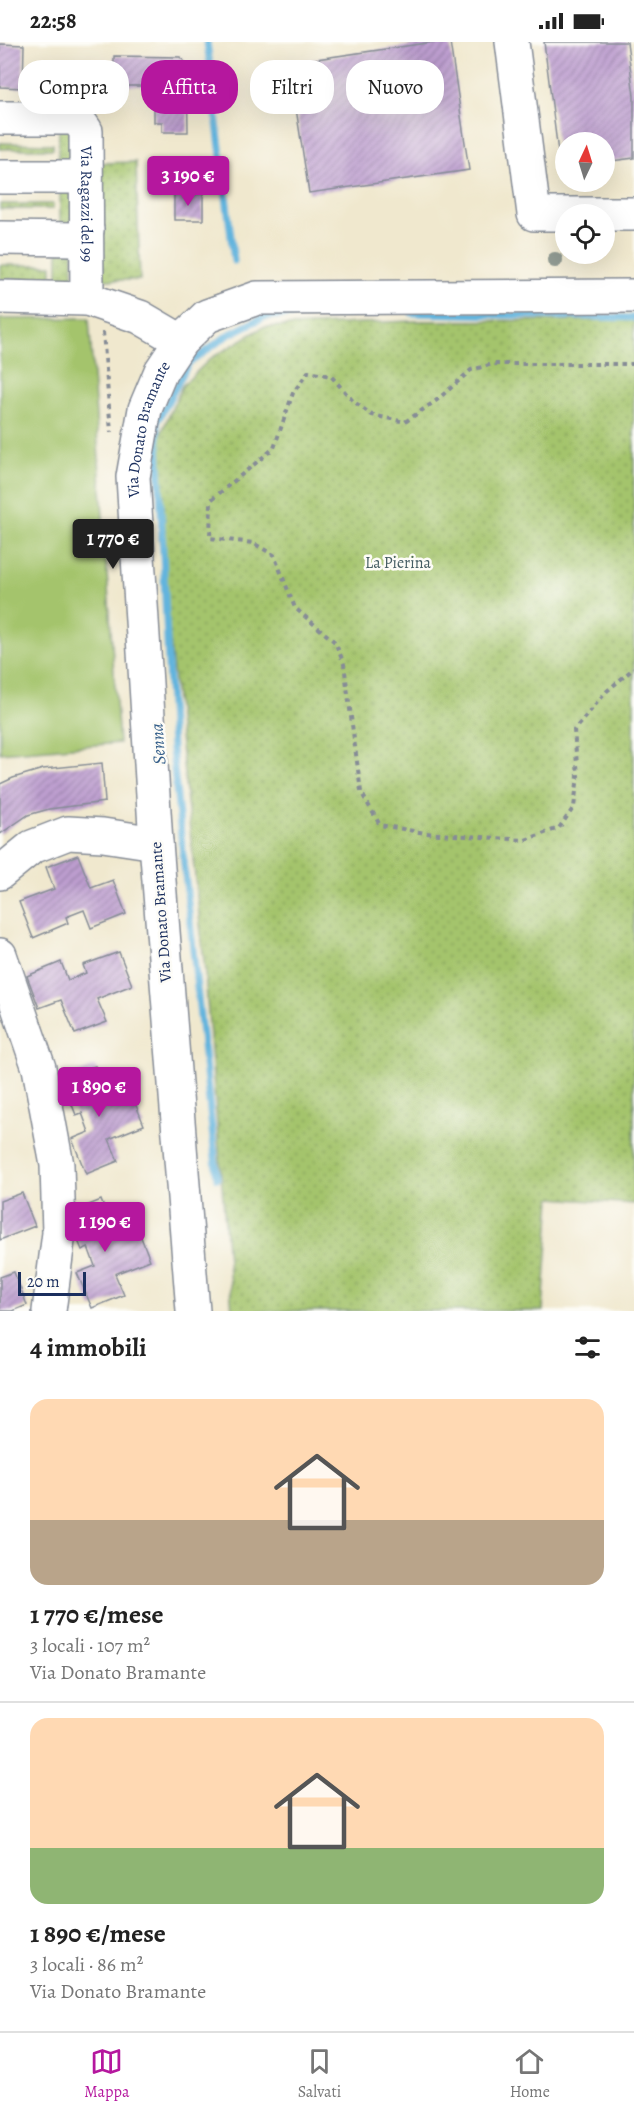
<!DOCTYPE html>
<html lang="it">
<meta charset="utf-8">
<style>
body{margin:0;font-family:Alegreya,serif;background:#f6f6f6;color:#222;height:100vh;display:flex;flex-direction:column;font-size:22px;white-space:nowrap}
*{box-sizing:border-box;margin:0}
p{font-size:20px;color:#767676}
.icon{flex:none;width:33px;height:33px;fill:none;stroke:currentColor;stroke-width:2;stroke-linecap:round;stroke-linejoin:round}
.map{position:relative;height:1269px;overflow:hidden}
.panel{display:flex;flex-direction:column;background:#fff;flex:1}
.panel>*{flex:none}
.hud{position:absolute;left:18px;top:18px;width:598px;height:54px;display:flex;gap:12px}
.needle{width:39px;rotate:4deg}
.controls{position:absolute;left:555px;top:90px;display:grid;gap:12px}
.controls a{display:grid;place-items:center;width:60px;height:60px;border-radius:50%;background:#fff;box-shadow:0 6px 24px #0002;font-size:30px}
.scale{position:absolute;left:18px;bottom:15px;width:68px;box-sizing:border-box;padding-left:6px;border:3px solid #1b2f5e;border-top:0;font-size:16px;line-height:21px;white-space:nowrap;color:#1b2f5e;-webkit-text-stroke:4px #fdfcf7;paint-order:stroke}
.price{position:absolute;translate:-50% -51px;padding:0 14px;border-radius:6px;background:#b5179e;color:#fff;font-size:20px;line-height:39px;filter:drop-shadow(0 2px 3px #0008)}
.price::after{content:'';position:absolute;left:50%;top:36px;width:18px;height:14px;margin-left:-9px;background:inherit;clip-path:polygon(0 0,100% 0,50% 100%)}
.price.active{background:#222;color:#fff}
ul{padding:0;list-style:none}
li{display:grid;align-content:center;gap:12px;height:318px;padding:0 30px}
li+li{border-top:2px solid #e0e0e0}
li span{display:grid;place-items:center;height:186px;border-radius:18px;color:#555}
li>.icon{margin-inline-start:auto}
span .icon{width:108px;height:108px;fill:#fffc;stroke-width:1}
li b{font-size:26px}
h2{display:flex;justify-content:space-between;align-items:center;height:72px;padding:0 30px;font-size:26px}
.chip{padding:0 21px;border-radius:24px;background:#fff;box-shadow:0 6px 24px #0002;font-size:21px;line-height:54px}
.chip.active{background:#b5179e;color:#fff}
.status{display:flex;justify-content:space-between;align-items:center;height:42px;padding:0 30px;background:#fff;direction:ltr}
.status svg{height:16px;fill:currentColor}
.dock{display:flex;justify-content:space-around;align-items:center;height:84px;border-top:2px solid #e0e0e0;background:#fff;font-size:16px;color:#767676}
.dock a{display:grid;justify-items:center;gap:3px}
.dock .active{color:#b5179e}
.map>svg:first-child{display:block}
.grass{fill:url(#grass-dots);stroke:#607a65;stroke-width:1.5}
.garden{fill:#a4c46c;stroke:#607a65;stroke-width:1.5}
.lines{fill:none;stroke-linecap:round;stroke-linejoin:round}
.stream{stroke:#62b4dd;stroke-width:7}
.building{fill:url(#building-hatch)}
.minor-casing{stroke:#868c96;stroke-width:36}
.path{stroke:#868c96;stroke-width:4;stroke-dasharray:4.5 4.5;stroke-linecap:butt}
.minor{stroke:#fff;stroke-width:33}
.tree{fill:#919b93}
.labels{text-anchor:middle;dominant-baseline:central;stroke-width:5;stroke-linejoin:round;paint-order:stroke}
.street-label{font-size:16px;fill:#1b2f5e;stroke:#fdfcf7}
.park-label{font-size:16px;fill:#445c62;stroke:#fdfcf7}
.water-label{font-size:18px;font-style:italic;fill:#345e8a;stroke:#fdfcf7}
</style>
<div class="status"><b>22:58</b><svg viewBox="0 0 49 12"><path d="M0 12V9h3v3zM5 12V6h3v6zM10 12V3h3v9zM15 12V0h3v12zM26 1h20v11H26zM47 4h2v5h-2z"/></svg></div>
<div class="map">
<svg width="634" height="1269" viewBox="0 0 634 1269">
<defs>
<pattern id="grass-dots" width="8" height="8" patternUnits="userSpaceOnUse" patternTransform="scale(1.5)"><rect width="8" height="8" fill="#a4c46c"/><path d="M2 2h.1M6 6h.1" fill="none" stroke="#85a05c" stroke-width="1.8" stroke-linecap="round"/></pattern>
<pattern id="building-hatch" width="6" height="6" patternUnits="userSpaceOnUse" patternTransform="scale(1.5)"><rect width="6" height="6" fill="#bd9ecf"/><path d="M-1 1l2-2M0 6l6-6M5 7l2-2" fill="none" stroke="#9981ab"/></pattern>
</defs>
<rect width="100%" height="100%" fill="#fdfcf7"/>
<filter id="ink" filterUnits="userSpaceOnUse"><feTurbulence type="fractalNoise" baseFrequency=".0167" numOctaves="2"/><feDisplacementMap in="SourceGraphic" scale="12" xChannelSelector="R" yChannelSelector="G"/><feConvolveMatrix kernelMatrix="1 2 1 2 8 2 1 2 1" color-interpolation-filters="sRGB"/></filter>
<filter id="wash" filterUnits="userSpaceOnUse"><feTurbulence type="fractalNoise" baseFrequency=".008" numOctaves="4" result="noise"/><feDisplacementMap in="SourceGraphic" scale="24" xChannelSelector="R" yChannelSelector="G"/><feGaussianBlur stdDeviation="1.35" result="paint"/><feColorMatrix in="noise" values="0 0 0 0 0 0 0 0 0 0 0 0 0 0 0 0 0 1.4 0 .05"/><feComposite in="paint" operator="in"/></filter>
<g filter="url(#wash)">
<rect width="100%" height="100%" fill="#f0e8ce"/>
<!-- grass -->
<path class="grass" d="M59,87h14l2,37 -17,-1z
M0,101l53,1v5h-53z
M136,120l4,118h-41l-1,-117z
M60,148h14l2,37 -16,-1z
M0,162h53v5h-53z
M73,209v31l-13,-1 -2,-2v-27z
M0,223h52v14h-52z
M634,278v884l-83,-6 -8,113h-311l-28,-349 -45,-423v-101l23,-52 29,-28 52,-31 150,-6z"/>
<!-- garden -->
<path class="garden" d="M89,276l30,425 -119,10v-434z"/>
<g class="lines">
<!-- stream -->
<path class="stream" d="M207,0l27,219
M412,271l222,5
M217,1136l-45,-429 -15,-327 31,-58 40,-29 36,-18 35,-3"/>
</g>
<g id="blocks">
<!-- building -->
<path class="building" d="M434,0h16l19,128 -160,23 -20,-130z
M544,0h83l7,54v62l-30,4v-20h-38v25l-6,1z
M0,2l24,1 -1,43 -23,-1z
M114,14l66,1 7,7 1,68h-26v-10h-8v-18l7,1 1,-19h-43v-6h-5z
M174,151l29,1v26h-29z
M102,721l3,39 -56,7 -21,6 -28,19v-50l13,-6 30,-9z
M78,813l13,33 22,-8 13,34 -35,14 -7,-18 -18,7 2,6 -35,15 -14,-36 35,-13 -8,-22z
M119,910l13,33 -35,14 10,23 -32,12 -14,-34 -22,8 -12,-32 34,-14 7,18 18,-7 -3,-8z
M95,1024l14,36 22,-9 13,32 -35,14 9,22 -32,13 -14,-35 17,-7 -7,-19 -6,2 -14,-36z
M22,1151l13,33 -35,14v-39z
M101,1158l14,36 22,-9 13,33 -35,14 9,21 -32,13 -15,-35 18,-7 -7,-19 -6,3 -15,-36z
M14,1230l13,33 -14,6h-13v-34z"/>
</g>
</g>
<g filter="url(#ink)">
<use href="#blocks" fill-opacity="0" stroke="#868c96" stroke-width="1.5"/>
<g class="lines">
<defs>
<g id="minor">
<path d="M512,0l22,172h100"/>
<path id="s1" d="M0,76h77l9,13 1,168"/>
<path d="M0,135h86"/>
<path d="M0,196l77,1 10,-9"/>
<path d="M0,255l87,2 53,18 41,24"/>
<path d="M0,831l32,-26 36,-14 35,2 53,8"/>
<path d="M0,913l39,113 18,97 2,68 -10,78"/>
<path id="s2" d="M193,1269l-37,-468 -23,-366 12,-68 16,-38 20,-30 26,-25 50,-18 377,-2"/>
</g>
</defs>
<!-- minor casing -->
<use href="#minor" class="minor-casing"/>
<!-- path -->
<path class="path" d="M103,290l8,100
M634,322h-141l-22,6 -34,30 -32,22 -33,-7 -19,-14 -22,-25 -23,-4 -15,21 -19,55 -63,52 -1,38 43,5 21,12 21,53 40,34 9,22 17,128 19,33 45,8 100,7 34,-12 15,-21 4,-31 -4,-46 33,-39 27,-23"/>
<!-- minor -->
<use href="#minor" class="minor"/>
</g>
<!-- trees -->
<circle class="tree" cx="555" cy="218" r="8"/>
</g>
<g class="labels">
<!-- street labels -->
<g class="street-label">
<text stroke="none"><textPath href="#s1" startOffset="166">Via Ragazzi del 99</textPath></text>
<text stroke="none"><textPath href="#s2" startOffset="886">Via Donato Bramante</textPath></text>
<text transform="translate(161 870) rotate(-94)">Via Donato Bramante</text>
</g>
<!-- park labels -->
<g class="park-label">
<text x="398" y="521">La Pierina</text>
</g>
<!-- water labels -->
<g class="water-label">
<text transform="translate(158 702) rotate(-94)">Senna</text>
</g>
</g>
</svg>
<div class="controls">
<a><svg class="needle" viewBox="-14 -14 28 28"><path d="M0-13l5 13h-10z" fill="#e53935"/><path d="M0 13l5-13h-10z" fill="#767676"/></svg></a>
<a><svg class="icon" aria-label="locate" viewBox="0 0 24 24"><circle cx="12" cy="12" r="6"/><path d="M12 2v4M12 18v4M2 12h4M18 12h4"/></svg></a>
</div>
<div class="scale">20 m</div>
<b class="price" style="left:188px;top:165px">3 190 €</b>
<b class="price active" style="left:113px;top:528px">1 770 €</b>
<b class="price" style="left:99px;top:1076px">1 890 €</b>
<b class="price" style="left:105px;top:1211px">1 190 €</b>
<div class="hud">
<a class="chip">Compra</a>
<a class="chip active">Affitta</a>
<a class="chip">Filtri</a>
<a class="chip">Nuovo</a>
</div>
</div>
<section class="panel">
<h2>4 immobili<svg class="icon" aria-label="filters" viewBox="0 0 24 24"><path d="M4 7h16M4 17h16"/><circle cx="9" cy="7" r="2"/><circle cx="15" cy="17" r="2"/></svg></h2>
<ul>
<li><span style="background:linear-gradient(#ffd9b3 65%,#b9a48a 0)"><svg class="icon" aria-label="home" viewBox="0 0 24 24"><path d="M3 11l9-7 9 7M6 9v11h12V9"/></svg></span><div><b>1 770 €/mese</b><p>3 locali · 107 m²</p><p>Via Donato Bramante</p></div></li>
<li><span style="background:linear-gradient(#ffd9b3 70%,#8fb573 0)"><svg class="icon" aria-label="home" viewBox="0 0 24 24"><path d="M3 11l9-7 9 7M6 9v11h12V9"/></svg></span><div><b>1 890 €/mese</b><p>3 locali · 86 m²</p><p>Via Donato Bramante</p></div></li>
</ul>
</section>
<nav class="dock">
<a class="active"><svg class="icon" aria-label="map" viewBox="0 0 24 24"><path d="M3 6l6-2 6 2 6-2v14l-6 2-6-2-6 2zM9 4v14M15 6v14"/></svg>Mappa</a>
<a><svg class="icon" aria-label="saved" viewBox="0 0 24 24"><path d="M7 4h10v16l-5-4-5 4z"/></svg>Salvati</a>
<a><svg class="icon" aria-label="home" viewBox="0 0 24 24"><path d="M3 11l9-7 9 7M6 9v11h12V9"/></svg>Home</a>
</nav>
